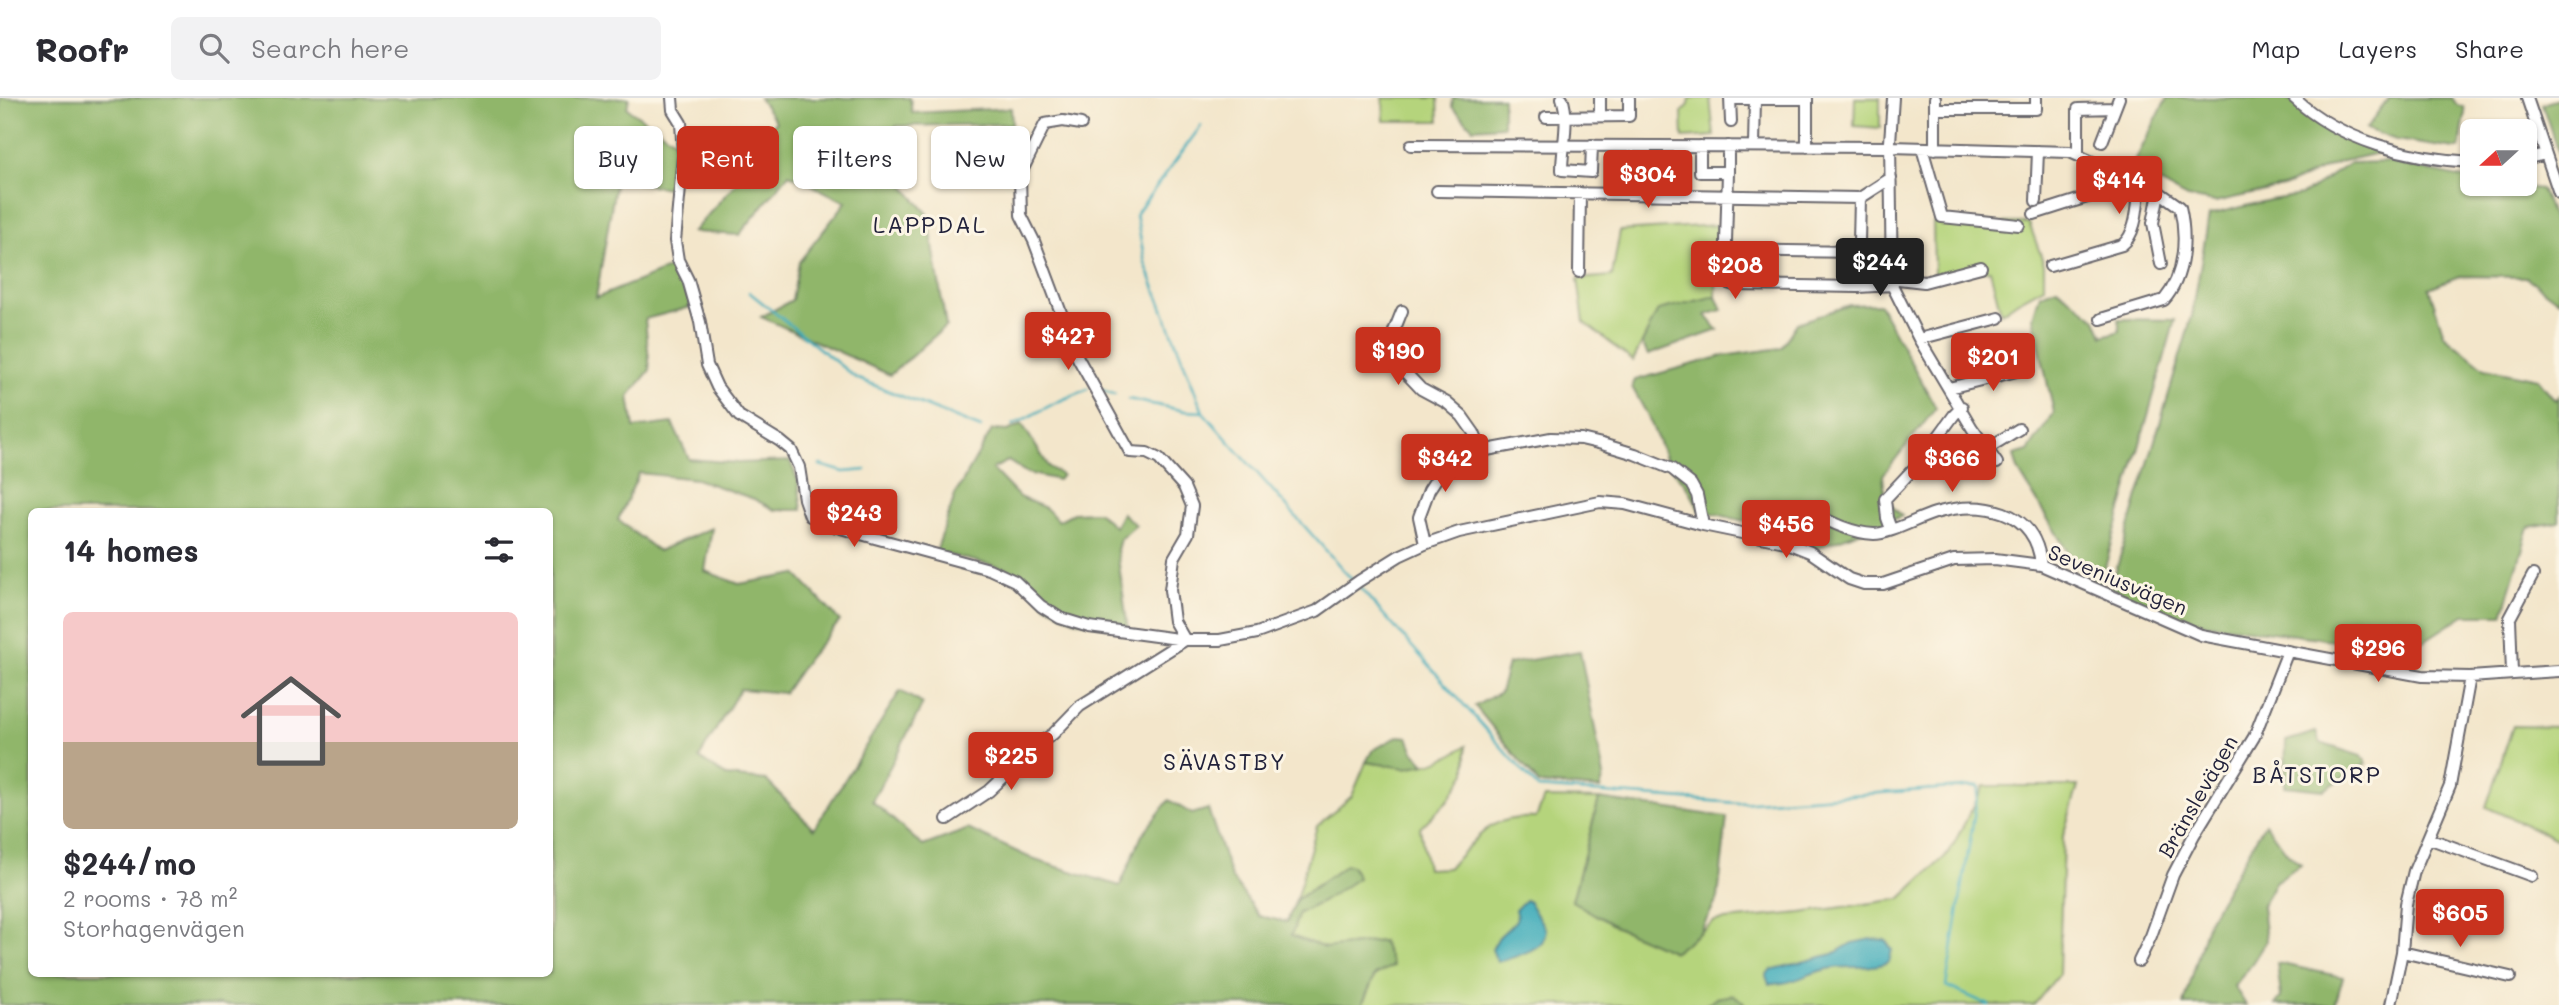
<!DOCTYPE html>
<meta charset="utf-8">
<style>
body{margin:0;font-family:Mali,sans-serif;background:#f2f2f3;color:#2b2b33;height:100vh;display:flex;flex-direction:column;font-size:26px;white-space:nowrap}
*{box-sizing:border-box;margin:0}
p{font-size:23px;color:#7c7c81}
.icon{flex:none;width:38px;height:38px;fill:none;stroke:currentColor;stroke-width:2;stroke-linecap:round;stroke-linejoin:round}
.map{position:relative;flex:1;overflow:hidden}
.sheet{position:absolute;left:28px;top:410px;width:525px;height:469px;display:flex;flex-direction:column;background:#fff;border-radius:10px;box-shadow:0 2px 5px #0004}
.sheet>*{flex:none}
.guide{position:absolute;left:574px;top:28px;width:665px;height:63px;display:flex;gap:14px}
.needle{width:46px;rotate:249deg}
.controls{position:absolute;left:2460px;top:21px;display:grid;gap:14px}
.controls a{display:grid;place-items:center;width:77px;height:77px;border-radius:10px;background:#fff;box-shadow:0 2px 5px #0004;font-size:35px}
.price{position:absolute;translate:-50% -60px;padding:0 16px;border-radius:7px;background:#c8321e;color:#fff;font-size:23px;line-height:46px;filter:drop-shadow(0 2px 4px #0008)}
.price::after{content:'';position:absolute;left:50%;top:42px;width:21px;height:16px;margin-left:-10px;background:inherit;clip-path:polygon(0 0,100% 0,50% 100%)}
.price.selected{background:#222;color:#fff}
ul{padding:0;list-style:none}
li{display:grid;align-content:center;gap:14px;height:371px;padding:0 35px}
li+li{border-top:2px solid #e1e1e2}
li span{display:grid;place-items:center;height:217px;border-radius:10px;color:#555}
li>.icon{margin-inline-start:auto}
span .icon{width:126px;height:126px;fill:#fffc;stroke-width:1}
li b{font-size:30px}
h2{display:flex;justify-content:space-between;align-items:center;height:84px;padding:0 35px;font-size:30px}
.pill{padding:0 24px;border-radius:10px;background:#fff;box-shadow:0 2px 5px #0004;font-size:24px;line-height:63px}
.pill.selected{background:#c8321e;color:#fff}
header{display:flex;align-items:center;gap:42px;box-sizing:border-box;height:98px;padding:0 35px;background:#fff;border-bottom:2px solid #e1e1e2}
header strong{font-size:33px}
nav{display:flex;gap:38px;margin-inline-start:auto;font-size:24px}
.search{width:490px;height:63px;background:#f2f2f3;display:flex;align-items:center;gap:18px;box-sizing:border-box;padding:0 24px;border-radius:10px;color:#7c7c81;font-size:26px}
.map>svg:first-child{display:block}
.green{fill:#b5d47b;stroke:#6c7b5b;stroke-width:2}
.forest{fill:#90b66b;stroke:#596c53;stroke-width:2;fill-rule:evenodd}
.water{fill:#3baab9;stroke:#2e667a;stroke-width:2}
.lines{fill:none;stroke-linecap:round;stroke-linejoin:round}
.stream{stroke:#3baab9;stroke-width:2.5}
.minor-casing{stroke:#6b676d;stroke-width:14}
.minor{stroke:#fff;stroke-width:10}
.labels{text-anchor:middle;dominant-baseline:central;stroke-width:6;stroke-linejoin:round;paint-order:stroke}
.street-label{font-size:21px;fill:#22223b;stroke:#fcf5e5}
.neighbourhood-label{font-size:23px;letter-spacing:2px;fill:#22223b;stroke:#fcf5e5}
</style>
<header>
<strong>Roofr</strong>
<div class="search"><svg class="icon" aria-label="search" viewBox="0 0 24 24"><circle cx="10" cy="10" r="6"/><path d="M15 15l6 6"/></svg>Search here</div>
<nav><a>Map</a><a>Layers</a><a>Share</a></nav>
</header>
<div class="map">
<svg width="2559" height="907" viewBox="0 0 2559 907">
<rect width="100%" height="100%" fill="#fcf5e5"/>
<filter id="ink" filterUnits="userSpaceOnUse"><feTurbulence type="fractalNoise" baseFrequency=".0143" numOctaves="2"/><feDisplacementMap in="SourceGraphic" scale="14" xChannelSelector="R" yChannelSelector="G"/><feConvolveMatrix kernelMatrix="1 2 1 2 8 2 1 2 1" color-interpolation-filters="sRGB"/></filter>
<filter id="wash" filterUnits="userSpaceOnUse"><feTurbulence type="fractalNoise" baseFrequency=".00686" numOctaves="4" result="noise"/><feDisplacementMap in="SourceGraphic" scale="28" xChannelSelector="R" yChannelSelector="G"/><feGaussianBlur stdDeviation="1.57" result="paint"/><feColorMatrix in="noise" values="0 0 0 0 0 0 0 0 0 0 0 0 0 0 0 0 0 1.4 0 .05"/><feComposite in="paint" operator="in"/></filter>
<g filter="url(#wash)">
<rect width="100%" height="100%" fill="#f3e6cb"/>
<!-- green -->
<path class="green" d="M1383,0h55l1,23h-55z
M1690,0h20l4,38 -31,2 -1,-26 7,-7z
M1855,0h25v30l-26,-2z
M1933,124l96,1 15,41v23l-26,14 -17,12 -11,-43 -56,5z
M1717,127l-1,71 -58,14 -25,51 -49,-39 -6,-43 34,-3 8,-45z
M2513,628l46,1v113l-73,-33z
M1466,648v27l-18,27 -28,28 7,41 21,-1c32,-31 38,-53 88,-50l8,-20 55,1 -27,102 102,51 41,-31 86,-8 99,-14 49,-46 35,-67h94l-15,50 -4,138 -25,31h-672l13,-30 7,-34 -57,7 -34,-12 8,-23 23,-11 24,-37 -50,35 21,-74 35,-30 14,-34c42,6 64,9 100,-16z"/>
<!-- forest -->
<path class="forest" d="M0,0h629l-2,10 50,34 -2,47 -59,-9 -20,118 79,-32 10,19 6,22 -46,12 5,51 -21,26 5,32 38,-5 17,36 49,4 52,-2 8,20 4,29h-27l-21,-11 -58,-20 -57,-6 -21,47 40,31 54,-23 -7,43 34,13 57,-10 44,47 -31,36 -25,36 -44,-4 -41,69 27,18 40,4 48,49 86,-138 23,13 -51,97 51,45 45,-17 67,31 85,26 22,-51 27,-35 23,14 16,-5 23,68 28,39 28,6 9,-22 50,-35 6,1 6,12 -36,24 -23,11 -8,23 34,12 57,-7 11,25 -18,9 -13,30h-1362zM32,413h518v462h-518z
M759,0h151l2,15 99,-5 1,16 -116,2 1,52 31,36 18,112 -56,49 -129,-58 31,-17 7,-38 47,-60 -57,-28 -50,61 -46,-3 49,-56 12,-33 22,-21z
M1453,0h50v28l-30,2 -21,-21z
M2167,0h120l36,27 68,25 -52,12 -56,25 -68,15 -32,-6 -51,-29z
M2389,0h63l5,7 7,2 1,8 -5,32 -5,2 -59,-9 -30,-11z
M2559,1v56l-17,-51z
M2388,64l85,18v4h23l45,5 18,47v65l-33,-24 -67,-1 -30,12 15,47 41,33 53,11 17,21 4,-4v126l-30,5 -26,88h-39l-60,39 -86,-16 -141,-18 -66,-33 81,-271 17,-101 61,-15 32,-5 48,-32z
M2057,190l39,31 7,17 17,-5 -2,-12 57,1 -75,265 -25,-21 -57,-94 -4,-15 14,-4 26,-38 -21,-96 7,-23z
M1716,198l6,14 -16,5 12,15 -70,25 -6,-12 16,-33z
M1879,206l57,104 -53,67 2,24 17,17 -88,33 -25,-17 -90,-22 -9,-19 -23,-29 -19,-46 -16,-29 3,-7 88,-24 58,-8 16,-25 52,-18z
M1022,326l27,43 13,8 -4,5 -31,-7 -19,-12 -16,8 27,28 27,11 12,13 15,-8 25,-1 17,15 7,-14 14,12 -16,14 -3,11 11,80 -54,-10 -28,-15 -17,-20 -21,-16 -72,-17 19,-57 37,-65 16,1z
M1580,553l24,125 -4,13 -61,-5 -64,-78 25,-14 8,-28z
M2316,634l4,11 41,13 6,7 -43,27 -39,-4 1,-45z
M1398,638l10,1 6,15 11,12 -20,4 -39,-6 6,-11z
M1599,701l128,18 -9,81 -18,34 -26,20 -56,-24 -46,-27z
M2265,725l22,30 14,11 -26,18 -13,24 4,35 -17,27 -15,18 12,19h-62l24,-84z
M2277,865l66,14 -8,28h-60l6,-8z
M1733,897l11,7 -1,3h-38l11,-7z"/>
<!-- water -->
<path class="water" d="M1525,802l4,2 17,28c-1,5 -2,12 -7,15 -8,7 -32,15 -42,17l-5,-13 7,-12 16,-15 2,-5 -2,-7z
M1871,841l14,1 7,10 -3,12c-19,7 -36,4 -55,6 -26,3 -38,17 -65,16l-3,-8 4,-6 63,-16 19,-11z"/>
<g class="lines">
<!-- stream -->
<path class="stream" d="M1201,28l-65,88 9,49 58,149 151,170
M749,194l107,86 125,50
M1100,292l15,4
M1128,301l57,12 18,1
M1013,327l44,-23 31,-13
M820,367l24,7 22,-2
M1359,489l179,201 200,15 241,-17 -33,200 43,19"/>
</g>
</g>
<g filter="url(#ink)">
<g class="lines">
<defs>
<path id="minor" d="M672,0l1,12 8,13 2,32 -8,86 3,19 10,20 12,42 7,43 10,22 22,29 41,25 11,9 8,17 5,32 6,17 17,8 48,14 114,31 26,12 26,25 19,12 29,9 96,13h35l37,-7 60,-22 42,-30 40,-25 26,-12 34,-12 141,-30 25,2 78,21 82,17 25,10 39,27 15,5h19l71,-24 41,-1 46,6 160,70 221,41 48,1 89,-6
M1562,0c8,22 0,49 0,72l29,2 1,-27
M1730,0l1,24
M1807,0v49
M1893,0l-3,44 2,143 27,54 53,89 25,35
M2294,0c46,43 117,61 179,64
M2527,0l32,95
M1731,1h76
M1935,11h101v-11
M1600,17v-17
M1546,19l83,-1v-18
M2102,44l17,-44
M1411,47l480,2 179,5 89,40 21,15c7,30 5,69 -16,93l-63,19
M1700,48v26h28v-26
M1754,48l1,-47
M1922,50l20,69 77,8
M1935,51v-51
M2078,57v-46l37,-1
M2525,61l20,-5
M1728,74l-3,106 3,5 6,2 124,2
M1891,80l-31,20 -2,89 34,-2
M1437,93l423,7
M2159,94l-6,31 8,41
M2036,103l2,-50
M2034,116l66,-21 18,-19
M1726,152l132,2
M2050,168l72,-21c16,-12 15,-42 18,-61
M1579,174l1,-79
M1890,180l34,4 57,-15
M1402,213l-8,20 10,40 17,18 26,14 15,13 12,17 5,12 -3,7
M1919,241l80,-21
M1949,290l80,-20
M1988,350l31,-19
M1808,413c20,10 43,22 66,23 16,0 44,-16 61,-21 46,-13 101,-5 106,52
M1891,431l-4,-11 -2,-19 34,-36 35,-48 8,-8
M1425,446l-6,-27 10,-27 11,-17 8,-7 28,-14 75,-14 30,1 21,5 33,10 37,15 19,15 6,11 6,30
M2512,575l-2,-55 23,-43
M947,721l42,-28 52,-49 12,-8 27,-28 105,-66 -11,-19 -4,-31 4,-32 14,-24 4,-28 -8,-19 -25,-28 -12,-6 -17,-1 -52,-94 -44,-117 -13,-26 -1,-40 25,-51 18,-3 18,3
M2428,740l104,38
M2402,854l108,25
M2139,863l12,-25 22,-61 21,-40 60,-98 34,-86
M2391,907l11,-53 4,-48 8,-33 36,-85 20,-109"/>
</defs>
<!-- minor casing -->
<use href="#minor" class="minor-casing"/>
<!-- minor -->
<use href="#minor" class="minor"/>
</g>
</g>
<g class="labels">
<!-- street labels -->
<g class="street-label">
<text transform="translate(2118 481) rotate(23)">Seveniusvägen</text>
<text transform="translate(2197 698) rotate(-60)">Bränslevägen</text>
</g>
<!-- neighbourhood labels -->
<g class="neighbourhood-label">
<text x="930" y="126">LAPPDAL</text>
<text x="1225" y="663">SÄVASTBY</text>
<text x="2317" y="676">BÅTSTORP</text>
</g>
</g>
</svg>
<div class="controls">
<a><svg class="needle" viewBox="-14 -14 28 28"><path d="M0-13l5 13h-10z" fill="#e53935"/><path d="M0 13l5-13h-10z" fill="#7c7c81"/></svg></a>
</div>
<b class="price" style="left:1648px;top:112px">$304</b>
<b class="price" style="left:2119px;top:118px">$414</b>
<b class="price selected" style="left:1880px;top:200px">$244</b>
<b class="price" style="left:1735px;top:203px">$208</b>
<b class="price" style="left:1068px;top:274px">$427</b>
<b class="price" style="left:1398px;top:289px">$190</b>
<b class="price" style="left:1993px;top:295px">$201</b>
<b class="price" style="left:1445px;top:396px">$342</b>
<b class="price" style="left:1952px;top:396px">$366</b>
<b class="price" style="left:854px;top:451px">$243</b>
<b class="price" style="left:1786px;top:462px">$456</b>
<b class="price" style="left:2378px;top:586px">$296</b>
<b class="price" style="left:1011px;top:694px">$225</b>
<b class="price" style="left:2460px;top:851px">$605</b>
<div class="guide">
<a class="pill">Buy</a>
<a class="pill selected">Rent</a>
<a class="pill">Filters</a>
<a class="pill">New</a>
</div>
<section class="sheet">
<h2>14 homes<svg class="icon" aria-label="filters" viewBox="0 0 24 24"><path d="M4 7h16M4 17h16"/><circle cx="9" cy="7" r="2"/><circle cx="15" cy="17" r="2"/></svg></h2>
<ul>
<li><span style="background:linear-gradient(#f6c9c9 60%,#b9a48a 0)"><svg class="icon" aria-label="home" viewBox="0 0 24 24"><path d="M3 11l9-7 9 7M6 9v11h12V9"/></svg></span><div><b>$244/mo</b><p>2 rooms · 78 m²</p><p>Storhagenvägen</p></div></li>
</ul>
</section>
</div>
